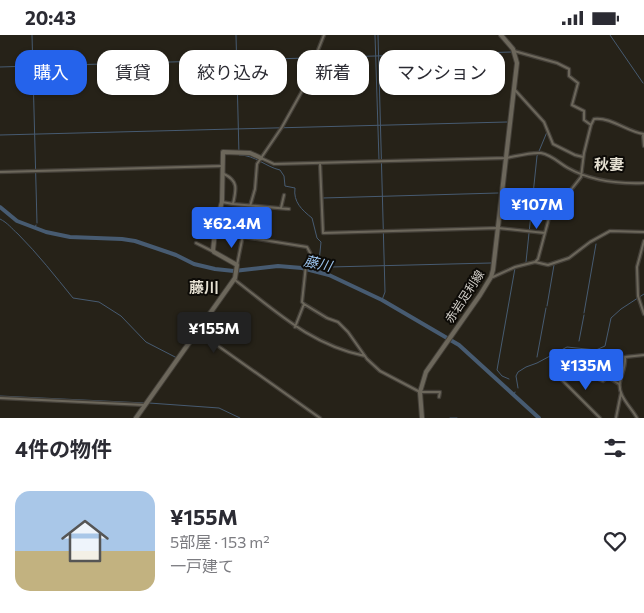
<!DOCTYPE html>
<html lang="ja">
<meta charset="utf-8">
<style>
body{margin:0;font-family:Commissioner,"Noto Sans JP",sans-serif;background:#f7f7f7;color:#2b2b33;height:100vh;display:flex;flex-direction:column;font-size:19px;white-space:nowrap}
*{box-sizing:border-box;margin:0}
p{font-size:16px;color:#7c7c81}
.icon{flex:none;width:28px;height:28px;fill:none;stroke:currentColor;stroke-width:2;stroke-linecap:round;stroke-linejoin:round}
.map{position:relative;height:383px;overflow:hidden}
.sheet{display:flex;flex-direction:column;background:#fff;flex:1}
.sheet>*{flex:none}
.guide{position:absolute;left:15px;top:15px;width:615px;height:45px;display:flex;gap:10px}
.price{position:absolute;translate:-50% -42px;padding:0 11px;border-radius:5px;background:#2563eb;color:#fff;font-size:16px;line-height:32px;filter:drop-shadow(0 1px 2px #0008)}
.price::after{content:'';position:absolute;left:50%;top:30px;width:15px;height:11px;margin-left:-8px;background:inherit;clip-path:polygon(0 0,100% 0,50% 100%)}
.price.active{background:#222;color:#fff}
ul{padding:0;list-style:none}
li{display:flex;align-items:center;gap:15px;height:125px;padding:0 15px}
li span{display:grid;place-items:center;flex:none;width:140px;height:100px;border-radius:15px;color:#555}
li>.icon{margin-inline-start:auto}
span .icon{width:60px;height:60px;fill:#fffc;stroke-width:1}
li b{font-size:21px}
h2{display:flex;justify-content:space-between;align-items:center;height:60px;padding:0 15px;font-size:21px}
.pill{padding:0 18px;border-radius:15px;background:#fff;box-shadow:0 1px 4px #0004;font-size:18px;line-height:45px}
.pill.active{background:#2563eb;color:#fff}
.status{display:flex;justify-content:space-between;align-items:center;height:35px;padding:0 25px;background:#fff;direction:ltr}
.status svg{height:14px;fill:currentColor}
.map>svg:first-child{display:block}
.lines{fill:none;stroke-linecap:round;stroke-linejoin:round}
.stream{stroke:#475b71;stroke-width:1}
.river{stroke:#475b71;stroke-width:4}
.street-casing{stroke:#433f38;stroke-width:4.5}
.secondary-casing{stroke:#433f38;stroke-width:6}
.street{stroke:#6c675b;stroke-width:2}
.secondary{stroke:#6c675b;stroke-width:4}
.labels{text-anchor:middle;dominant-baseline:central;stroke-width:4;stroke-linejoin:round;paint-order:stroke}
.street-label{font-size:12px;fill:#d6d3cd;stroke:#0d0b07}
.water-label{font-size:14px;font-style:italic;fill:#9bc3ed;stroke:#0d0b07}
.quarter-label{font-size:15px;font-weight:bold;fill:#e5e0d2;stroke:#0d0b07}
</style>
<div class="status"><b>20:43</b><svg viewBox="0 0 49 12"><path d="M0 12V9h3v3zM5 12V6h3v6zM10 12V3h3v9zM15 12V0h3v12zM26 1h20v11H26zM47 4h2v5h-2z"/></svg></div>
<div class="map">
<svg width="644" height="383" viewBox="0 0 644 383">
<rect width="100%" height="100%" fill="#262218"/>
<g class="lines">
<!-- stream -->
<path class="stream" d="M32,0l5,188
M236,0l3,120c16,0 27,12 41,15l4,6 1,10 10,2c-2,14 7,22 17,30l5,20 4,4 -2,20 1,10
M375,0l4,125
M378,0l7,257 -3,8
M610,0l33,48
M0,32l512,-15
M0,100l507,-13
M323,163l175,-5
M0,184c8,4 11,9 18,15 20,20 37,42 55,64l26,4 22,14 25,26 31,16
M35,193l1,-3
M526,227l11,-106 10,-24
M330,232l161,-4
M547,271l7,-41
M584,278l12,-69
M579,306l5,-26
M537,322l9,-49
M509,344l-7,-3 -5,-6 18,-102 5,-1
M518,353l-2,-12 2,-4 8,-5 11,-4 30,-16 29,3 9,-4 6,-28 10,-9 23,-15
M514,360l1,-3
M0,361l145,7
M149,368l70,5 21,10
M138,383l35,-49
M450,383h7"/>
<!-- river -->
<path class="river" d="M0,172l17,14 29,11 24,5 52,2 13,2 41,14 18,9 21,5 19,2 44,-5 24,2 27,7 53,25 77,45 80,73"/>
<defs>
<path id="street" d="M514,16l43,12 12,6v7l9,7 -6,22 12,6v9l7,5
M515,55l29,32 9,22 22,11 8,2
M643,99l1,12
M261,123l13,6 232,-6c11,-2 25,-6 35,-5 11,2 18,10 27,15 23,13 50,16 76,15
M320,128l3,70 175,-5 47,5
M0,137l222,-6
M224,139c15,7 12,16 9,30
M222,167l11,2 56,5
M281,173l3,-13
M244,202l63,10 10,19 -11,-1 -4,37 2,2 -9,23
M644,206l-7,26 1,29 6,18
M196,208l16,8
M535,227l13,3 21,-7 21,-16 20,-11 34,1
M237,230l9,-45 9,-31 2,-25 25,-37 19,-34 23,-58
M493,242l22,-10 20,-5 3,-3 11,-41 32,-41 3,-24 7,-28 3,-6c18,-2 33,13 50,15
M235,245c42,32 76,65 130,76
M304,269l23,14 11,4 10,10 19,27 13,12 40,21h20l-1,5
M197,296l123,87
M0,363l145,7
M600,383l-42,-42 7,-9 13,-6 16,16 9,4 5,-4 11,7
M616,383l5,-25
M637,383c-6,-11 -20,-23 -17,-36 2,-9 6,-16 5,-25l19,-2"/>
<path id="secondary" d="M136,383l99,-140 2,-13 -23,-13 -1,-2 3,-27 6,-21 1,-50 27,1 11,5
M422,383l-2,-26 6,-20 54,-77 11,-18 2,-7 24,-207 -4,-14 -12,-14"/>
</defs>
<!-- street casing -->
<use href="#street" class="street-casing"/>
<!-- secondary casing -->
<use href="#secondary" class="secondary-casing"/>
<!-- street -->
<use href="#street" class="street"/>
<!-- secondary -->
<use href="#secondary" class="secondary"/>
</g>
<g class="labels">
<!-- street labels -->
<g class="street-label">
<text transform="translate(464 261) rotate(-57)">赤岩足利線</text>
</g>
<!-- water labels -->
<g class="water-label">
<text transform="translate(318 228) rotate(13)">藤川</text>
</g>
<!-- quarter labels -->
<g class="quarter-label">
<text x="609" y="129">秋妻</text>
<text x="204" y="252">藤川</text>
</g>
</g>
</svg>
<b class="price" style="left:537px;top:195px">¥107M</b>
<b class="price" style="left:232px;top:214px">¥62.4M</b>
<b class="price active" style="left:214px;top:319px">¥155M</b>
<b class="price" style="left:586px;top:356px">¥135M</b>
<div class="guide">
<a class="pill active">購入</a>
<a class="pill">賃貸</a>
<a class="pill">絞り込み</a>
<a class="pill">新着</a>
<a class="pill">マンション</a>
</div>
</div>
<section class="sheet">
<h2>4件の物件<svg class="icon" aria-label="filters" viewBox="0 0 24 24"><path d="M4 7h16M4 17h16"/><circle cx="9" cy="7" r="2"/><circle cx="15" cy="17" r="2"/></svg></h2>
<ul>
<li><span style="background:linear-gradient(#a9c7e8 60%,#c2b280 0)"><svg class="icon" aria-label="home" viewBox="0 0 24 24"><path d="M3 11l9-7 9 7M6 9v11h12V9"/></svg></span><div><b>¥155M</b><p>5部屋 · 153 m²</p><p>一戸建て</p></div><svg class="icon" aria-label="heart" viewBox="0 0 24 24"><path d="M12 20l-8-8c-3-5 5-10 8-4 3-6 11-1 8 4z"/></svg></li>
</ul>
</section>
